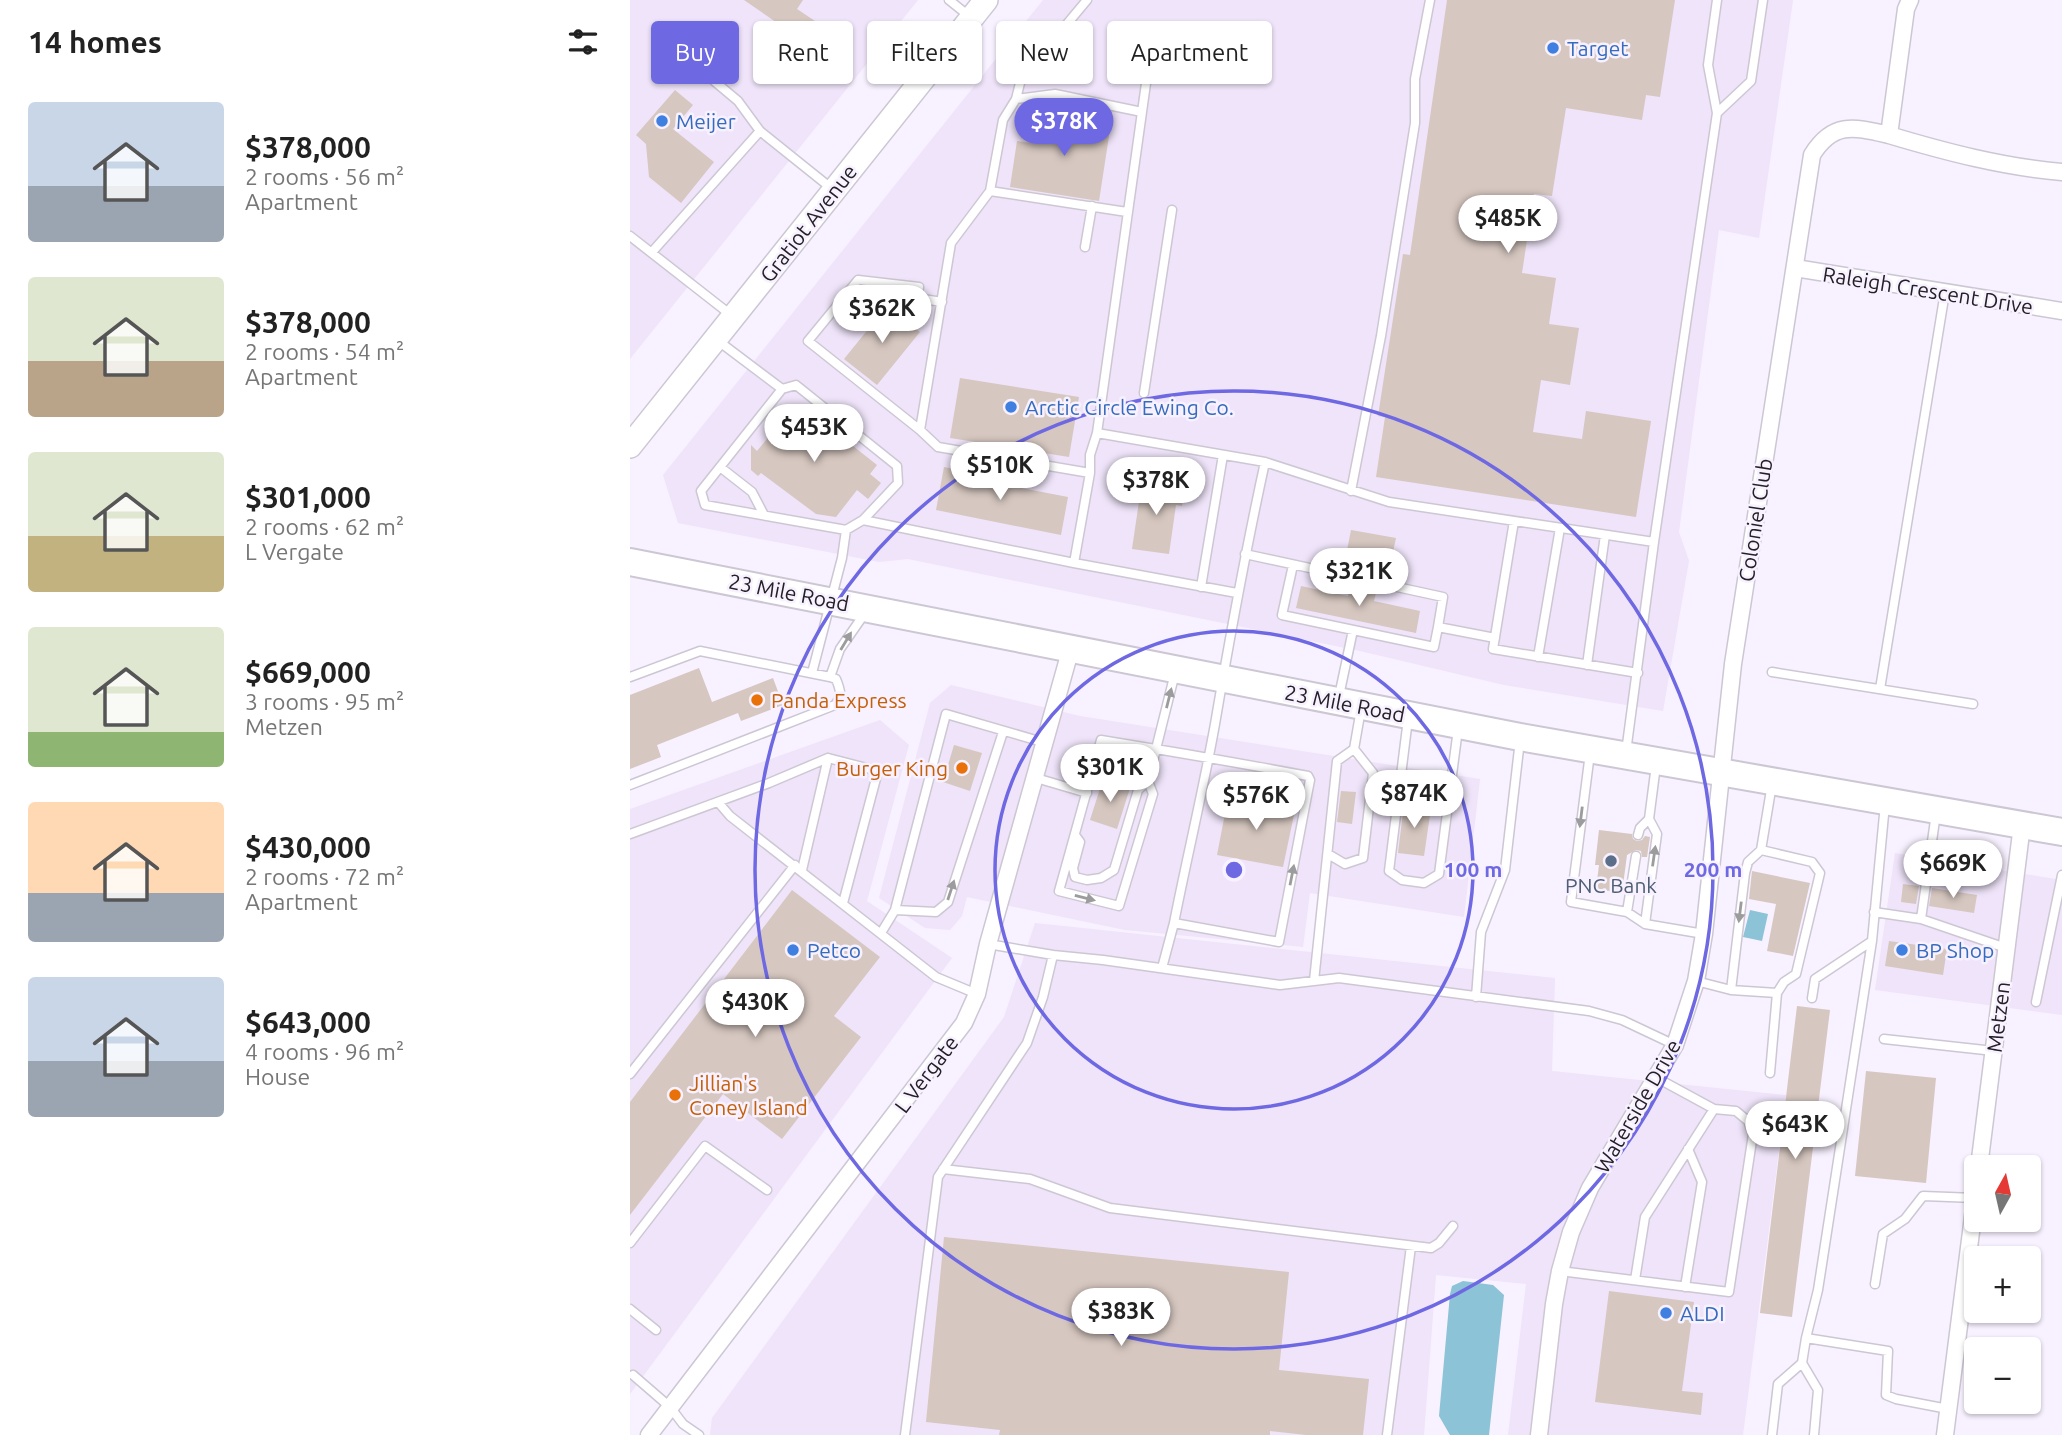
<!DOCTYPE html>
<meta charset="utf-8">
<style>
body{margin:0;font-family:Ubuntu,sans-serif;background:#f6f6f6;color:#222;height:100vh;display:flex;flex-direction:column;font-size:26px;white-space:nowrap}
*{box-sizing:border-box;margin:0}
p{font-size:23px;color:#767676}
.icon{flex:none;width:38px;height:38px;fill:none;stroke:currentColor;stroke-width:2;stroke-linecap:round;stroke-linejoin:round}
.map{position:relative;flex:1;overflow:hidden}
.drawer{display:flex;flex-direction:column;background:#fff;width:630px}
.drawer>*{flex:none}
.banner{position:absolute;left:21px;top:21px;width:665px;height:63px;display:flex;gap:14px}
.needle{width:46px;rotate:8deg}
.controls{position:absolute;left:1334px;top:1155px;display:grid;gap:14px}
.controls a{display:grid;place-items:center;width:77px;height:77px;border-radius:7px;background:#fff;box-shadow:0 2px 5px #0004;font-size:35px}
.price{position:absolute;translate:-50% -60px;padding:0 16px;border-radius:24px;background:#fff;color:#222;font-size:23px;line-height:46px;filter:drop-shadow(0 2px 4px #0008)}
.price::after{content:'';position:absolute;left:50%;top:42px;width:21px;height:16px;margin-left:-10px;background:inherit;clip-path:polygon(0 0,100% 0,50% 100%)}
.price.selected{background:#6e68e3;color:#fff}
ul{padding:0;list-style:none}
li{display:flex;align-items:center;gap:21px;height:175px;padding:0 28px}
li span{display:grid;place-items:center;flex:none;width:196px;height:140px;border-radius:7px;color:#555}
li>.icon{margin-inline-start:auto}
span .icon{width:84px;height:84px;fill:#fffc;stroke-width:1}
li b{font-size:30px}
h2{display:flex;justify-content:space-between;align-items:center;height:84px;padding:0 28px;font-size:30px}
.chip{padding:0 24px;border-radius:7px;background:#fff;box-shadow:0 2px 5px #0004;font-size:24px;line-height:63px}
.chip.selected{background:#6e68e3;color:#fff}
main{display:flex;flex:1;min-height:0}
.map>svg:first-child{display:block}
.built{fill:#efe4f9}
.water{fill:#8cc3d7}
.building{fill:#d6c7c0}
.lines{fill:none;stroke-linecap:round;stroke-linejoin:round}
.lane-casing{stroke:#cdc7d4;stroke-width:11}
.street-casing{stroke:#cdc7d4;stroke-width:19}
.secondary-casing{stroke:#cdc7d4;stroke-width:26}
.primary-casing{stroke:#cdc7d4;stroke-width:30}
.lane{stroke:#fff;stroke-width:8}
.street{stroke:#fff;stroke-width:16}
.secondary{stroke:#fff;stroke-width:23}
.primary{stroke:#fff;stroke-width:26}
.oneway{fill:#9c9b9d}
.ring{fill:none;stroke:#6e68e3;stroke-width:3.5}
.shop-dot{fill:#3f7fe0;stroke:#f8f1ff;stroke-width:2.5}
.food-dot{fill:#e8710a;stroke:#f8f1ff;stroke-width:2.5}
.service-dot{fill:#5c6f8a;stroke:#f8f1ff;stroke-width:2.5}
.labels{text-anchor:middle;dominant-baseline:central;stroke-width:5;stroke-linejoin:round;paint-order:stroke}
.shop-label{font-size:21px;fill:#366cbe;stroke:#f8f1ff;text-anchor:start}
.street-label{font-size:21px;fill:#242126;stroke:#f8f1ff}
.food-label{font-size:21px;fill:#c56008;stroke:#f8f1ff;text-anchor:start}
.service-label{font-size:21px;fill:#4e5e75;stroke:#f8f1ff}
.centre{fill:#6e68e3;stroke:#f8f1ff;stroke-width:3.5}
.ring-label{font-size:21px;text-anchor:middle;font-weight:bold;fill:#6e68e3;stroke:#f8f1ff;stroke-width:5;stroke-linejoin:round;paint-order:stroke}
</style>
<main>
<section class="drawer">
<h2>14 homes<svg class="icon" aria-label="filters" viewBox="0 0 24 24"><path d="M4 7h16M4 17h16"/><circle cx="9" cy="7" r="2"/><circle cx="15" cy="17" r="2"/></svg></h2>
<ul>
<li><span style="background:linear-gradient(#c9d6e8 60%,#9aa5b1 0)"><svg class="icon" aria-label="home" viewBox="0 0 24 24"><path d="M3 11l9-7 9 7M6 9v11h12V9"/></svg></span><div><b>$378,000</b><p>2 rooms · 56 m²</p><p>Apartment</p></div></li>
<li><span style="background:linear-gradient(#dfe7d0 60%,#b9a48a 0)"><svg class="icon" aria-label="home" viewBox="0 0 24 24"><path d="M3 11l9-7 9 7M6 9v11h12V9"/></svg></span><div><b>$378,000</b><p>2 rooms · 54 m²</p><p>Apartment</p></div></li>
<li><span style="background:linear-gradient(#dfe7d0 60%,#c2b280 0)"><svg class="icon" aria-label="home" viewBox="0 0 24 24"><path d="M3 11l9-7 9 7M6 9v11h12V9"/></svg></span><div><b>$301,000</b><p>2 rooms · 62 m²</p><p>L Vergate</p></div></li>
<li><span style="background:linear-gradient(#dfe7d0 75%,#8fb573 0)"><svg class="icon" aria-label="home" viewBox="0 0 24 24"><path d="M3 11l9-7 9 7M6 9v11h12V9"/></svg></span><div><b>$669,000</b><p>3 rooms · 95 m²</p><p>Metzen</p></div></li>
<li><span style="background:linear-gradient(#ffd9b3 65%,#9aa5b1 0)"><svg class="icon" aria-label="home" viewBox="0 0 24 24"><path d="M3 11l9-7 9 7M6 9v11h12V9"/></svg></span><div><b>$430,000</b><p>2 rooms · 72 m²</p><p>Apartment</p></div></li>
<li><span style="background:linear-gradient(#c9d6e8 60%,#9aa5b1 0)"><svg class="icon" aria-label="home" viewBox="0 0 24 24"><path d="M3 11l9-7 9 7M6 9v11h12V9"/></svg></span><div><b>$643,000</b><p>4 rooms · 96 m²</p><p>House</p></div></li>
</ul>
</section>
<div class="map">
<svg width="1432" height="1435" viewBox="0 0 1432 1435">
<rect width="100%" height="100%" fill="#f8f1ff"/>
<!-- built -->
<path class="built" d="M0,0h288l-288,359z
M413,0h750l-34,238 -40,-8 -40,302 10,29 -26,150 -159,-26 -144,-34 -452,-92 -29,3 -201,-39 -15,-48z
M321,685l129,31 400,63 -16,138 -154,-24 -7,54 -178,-17 -158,-33 -5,19 -12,14 -25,-2 -46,-30 51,-195z
M250,720l29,25 -42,156 85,57 -322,436v-585z
M1265,853l167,27v135l-187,-25z
M405,923l520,55 -3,93 234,24 -43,340h-235l18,-151 -90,-9 -12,160h-714l2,-17 292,-401z"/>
<!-- water -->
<path class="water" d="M1120,910l18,4 -6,27 -19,-4z
M833,1281l30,4 11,10 -15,140h-39l-11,-19 11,-122 2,-8z"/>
<!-- building -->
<path class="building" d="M114,0h59l-6,9 21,14 -13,19z
M817,0h228l-15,97 -14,-2 -4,25 -76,-12 -14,88 -18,-2 -12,79 34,5 -7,46 30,4 -9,57 -29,-5 -8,52 49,7 4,-28 65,10 -15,96 -260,-40 9,-60 -7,-1 25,-162 7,1z
M45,90l18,15 -20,24 41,33 -33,41 -32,-26 -3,-33 -10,-9z
M413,113l68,10 -12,78 -89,-14 7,-46 21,3z
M257,306l33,26 -43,53 -33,-26z
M330,378l119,19 -10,60 -119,-19z
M170,404l77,61 -7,9 11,9 -13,16 -11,-9 -21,27 -20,-3 -55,-41 -3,3 -7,-6v-25l6,6 27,-33 3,3z
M314,467l73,14 -1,6 52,10 -7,38 -125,-25z
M512,481l38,5 -1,6h5l-2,14 -6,-1 -7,49 -37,-5z
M721,530l45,8 -8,37 -8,-2v4l-27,-6 1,-3 -10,-2z
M720,584l27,5 -3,12 46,10 -4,22 -120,-25 5,-22 47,10z
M69,668l13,34 61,-24 10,27 -42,16 -3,-8 -81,32 4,12 -31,12v-74z
M324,745l28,8 -12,38 -27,-9z
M473,779l27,9 -13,41 -27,-9z
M711,791l15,1 -4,32 -15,-2z
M598,798l67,12 -12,57 -66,-12z
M774,804l27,4 -7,48 -26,-3z
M969,830l33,4 1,5 4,2 5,-1 3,-4 5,1 -3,20h-5l-1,-6 -5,-1 -9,5 -5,38 -26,-4 3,-24h-4z
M1122,871l58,12 -17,73 -26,-5 9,-47 -27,-5z
M1273,884l16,2 -3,18 -15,-2z
M1302,888l45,7 -3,18 -45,-7z
M162,890l88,67 -46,59 27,21 -79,102 -59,-45 -93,121v-113z
M1259,941l58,8 -4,26 -58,-9z
M1167,1006l33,4 -38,307 -32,-4z
M1236,1071l70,7 -10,105 -71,-7z
M314,1237l345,35 -10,98 90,9 -6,56h-57l-36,-4v4h-271l1,-5 -74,-8z
M979,1291l85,11 -12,89 21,2 -2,22 -106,-13z"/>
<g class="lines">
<defs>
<path id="lane" d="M319,0l20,16
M457,0l-66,79 -5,20 -13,21 -13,71 -39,52 -31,187 18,17 152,26
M40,44l68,57 22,30 71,57
M386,99l39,-5 87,18
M1087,113l34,-32 12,-81
M360,191l137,21
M0,236l101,79
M455,247l7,-41
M22,252l108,-121
M87,340l65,49
M514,393l28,-183
M290,430l-112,-89 50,-61 61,7 -2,11 25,4
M467,433l168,29 124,40 265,40
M90,467l32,25 12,23
M721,491l30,-155 34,-213v-44l15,-79
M233,520l211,43 163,30
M884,521l-21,128 145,24
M615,554l198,43 -5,30
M444,563l16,-90v-18l7,-22 52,-371
M663,565l-11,50 152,32 4,-20 57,11
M571,587l22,-132
M908,657l22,-129
M957,665l18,-130
M1142,672l201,32
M182,673l30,-115 4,-28 17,-10 35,-37 -1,-17 -101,-81 -14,4 -81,102 4,14 141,25
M545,673l-27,108 5,13 -34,112 -60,-15 42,-151c69,11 138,23 207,36l2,4 -31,162 -105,-19c13,-66 29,-132 41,-199 15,-88 31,-175 50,-262
M0,677l70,-26 130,26 6,2c4,10 7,17 -1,26l-205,80
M200,677l10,-28 25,-36
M1250,689l65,-397
M709,696l14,-66
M778,719l-19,152 13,9 22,3 15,-9 19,-145
M996,752l28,-210 63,-429 -9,-48 9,-65
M960,753l-19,149 56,10 18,12 59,10
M406,778l51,15
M88,802l12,14 206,161 41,17
M1306,813l-15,106 85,29
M0,834l139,-51 59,-25 50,13 -35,132
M445,835l5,7 -7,26 2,9 12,3 14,-2 13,-8 24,-80 10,-9
M1008,835l2,-7 9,-9
M698,854l17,10 18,-6 10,-85 -19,-24
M172,870l26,-112
M265,910l41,2 12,-10 55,-170
M997,912l9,-56
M1244,912l47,7
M1015,924l12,-90 -8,-15 7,-54
M251,933l14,-23 51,-196 100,29
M1242,941l-54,349 -12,48 82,13 -2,44 10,4 52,10
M358,944l65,11 50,5 177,25 59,-7 250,33 33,9 53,25
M532,968l12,-45
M684,981l23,-220 17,-12 7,-40
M1066,981l35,9 46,3 7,-11 12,-8 24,-101 -8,-11 -51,-12 11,-66
M1101,990l14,-117 3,-11 13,-12
M846,997l5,-65 24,-62 15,-130
M1182,998l3,-19 57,-38 13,-137
M1406,1002l26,-127
M1254,1039l110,12
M1140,1073l7,-80
M0,1074l165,-209
M313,1169l87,10 80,29 321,40 8,-5 14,-17
M0,1243l75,-97 62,44
M930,1271l169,21 24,-158 -5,-13 -12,-10 -22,-2 -57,-31
M1005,1280l10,-63 69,-108
M1245,1284l8,-50 22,-15 18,-23 52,2
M1055,1287l17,-105 -14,-33
M0,1309l26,21
M1176,1338l-4,25 16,27 -4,45
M3,1375l37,32 13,17 16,11
M275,1435l33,-258 89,-134 16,-46 10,-42
M757,1435l24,-189
M1142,1435l6,-51 24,-21"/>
<path id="street" d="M1259,135c57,17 114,32 173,37
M1165,268l267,43
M1349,1167l43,-342
M19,1435l315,-412 13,-29 11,-50 83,-296
M909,1435l15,-131 6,-33 11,-39 19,-44 85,-143 21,-64 8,-47 29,-270 79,-509c21,-34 42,-28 77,-20l17,-126 4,-9
M1315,1435l31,-242"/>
<path id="secondary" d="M0,446l356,-446"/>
<path id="primary" d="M0,562l890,175 542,95"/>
</defs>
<!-- lane casing -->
<use href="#lane" class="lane-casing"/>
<!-- street casing -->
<use href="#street" class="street-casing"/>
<!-- secondary casing -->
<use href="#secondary" class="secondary-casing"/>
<!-- primary casing -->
<use href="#primary" class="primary-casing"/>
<!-- lane -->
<use href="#lane" class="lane"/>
<!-- street -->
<use href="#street" class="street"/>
<!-- secondary -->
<use href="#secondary" class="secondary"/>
<!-- primary -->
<use href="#primary" class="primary"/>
</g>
<!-- one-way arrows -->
<defs><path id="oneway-solid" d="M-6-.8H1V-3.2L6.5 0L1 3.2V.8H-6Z" transform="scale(1.75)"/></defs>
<g class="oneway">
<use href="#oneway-solid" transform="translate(216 641) rotate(-59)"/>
<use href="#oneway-solid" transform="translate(539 698) rotate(-76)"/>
<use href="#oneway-solid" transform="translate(951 817) rotate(97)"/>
<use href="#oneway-solid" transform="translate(1024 856) rotate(-82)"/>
<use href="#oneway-solid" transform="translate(662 875) rotate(-79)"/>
<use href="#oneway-solid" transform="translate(321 890) rotate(-72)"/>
<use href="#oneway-solid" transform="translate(455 898) rotate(14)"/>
<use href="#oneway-solid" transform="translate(1110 912) rotate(97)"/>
</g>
<!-- distance rings -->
<g class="ring">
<circle cx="604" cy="870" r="239"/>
<circle cx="604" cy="870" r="479"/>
</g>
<!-- markers -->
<g class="shop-dot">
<circle cx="923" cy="48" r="7"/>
<circle cx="32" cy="121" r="7"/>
<circle cx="381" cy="407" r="7"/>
<circle cx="163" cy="950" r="7"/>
<circle cx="1272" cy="950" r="7"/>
<circle cx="1036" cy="1313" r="7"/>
</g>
<g class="food-dot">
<circle cx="127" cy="700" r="7"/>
<circle cx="332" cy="768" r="7"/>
<circle cx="45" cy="1095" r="7"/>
</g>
<circle class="service-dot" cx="981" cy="861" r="7"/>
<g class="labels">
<!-- shop labels -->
<g class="shop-label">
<text x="937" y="48">Target</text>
<text x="46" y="121">Meijer</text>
<text x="395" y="407">Arctic Circle Ewing Co.</text>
<text x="177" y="950">Petco</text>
<text x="1286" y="950">BP Shop</text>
<text x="1050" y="1313">ALDI</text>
</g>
<!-- street labels -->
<g class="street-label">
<text transform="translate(178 223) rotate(-52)">Gratiot Avenue</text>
<text transform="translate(1298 290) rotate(9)">Raleigh Crescent Drive</text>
<text transform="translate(1125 520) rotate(-81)">Coloniel Club</text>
<text transform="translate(159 592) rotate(11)">23 Mile Road</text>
<text transform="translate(715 703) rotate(11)">23 Mile Road</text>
<text transform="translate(1368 1017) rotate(-83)">Metzen</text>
<text transform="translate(296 1074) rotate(-53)">L Vergate</text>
<text transform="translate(1007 1106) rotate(-60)">Waterside Drive</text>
</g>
<!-- food labels -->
<g class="food-label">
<text x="141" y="700">Panda Express</text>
<text x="318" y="768" text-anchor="end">Burger King</text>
<text x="59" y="1083">Jillian's<tspan x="59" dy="24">Coney Island</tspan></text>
</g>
<!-- service labels -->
<g class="service-label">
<text x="981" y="885">PNC Bank</text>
</g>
</g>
<circle cx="604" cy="870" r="10" class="centre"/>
<g class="ring-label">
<text x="843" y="877">100 m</text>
<text x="1083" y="877">200 m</text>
</g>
</svg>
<div class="controls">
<a><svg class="needle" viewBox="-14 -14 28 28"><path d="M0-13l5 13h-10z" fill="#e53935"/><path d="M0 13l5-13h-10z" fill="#767676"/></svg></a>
<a>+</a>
<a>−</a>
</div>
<b class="price selected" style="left:434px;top:158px">$378K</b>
<b class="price" style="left:878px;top:255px">$485K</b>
<b class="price" style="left:252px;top:345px">$362K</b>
<b class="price" style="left:184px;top:464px">$453K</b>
<b class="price" style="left:370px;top:502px">$510K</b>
<b class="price" style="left:526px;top:517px">$378K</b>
<b class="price" style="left:729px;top:608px">$321K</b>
<b class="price" style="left:480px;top:804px">$301K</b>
<b class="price" style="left:784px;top:830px">$874K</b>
<b class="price" style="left:626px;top:832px">$576K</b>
<b class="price" style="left:1323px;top:900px">$669K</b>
<b class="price" style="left:125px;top:1039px">$430K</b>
<b class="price" style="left:1165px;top:1161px">$643K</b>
<b class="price" style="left:491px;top:1348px">$383K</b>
<div class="banner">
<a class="chip selected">Buy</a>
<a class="chip">Rent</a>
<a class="chip">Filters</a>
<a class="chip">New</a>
<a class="chip">Apartment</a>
</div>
</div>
</main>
